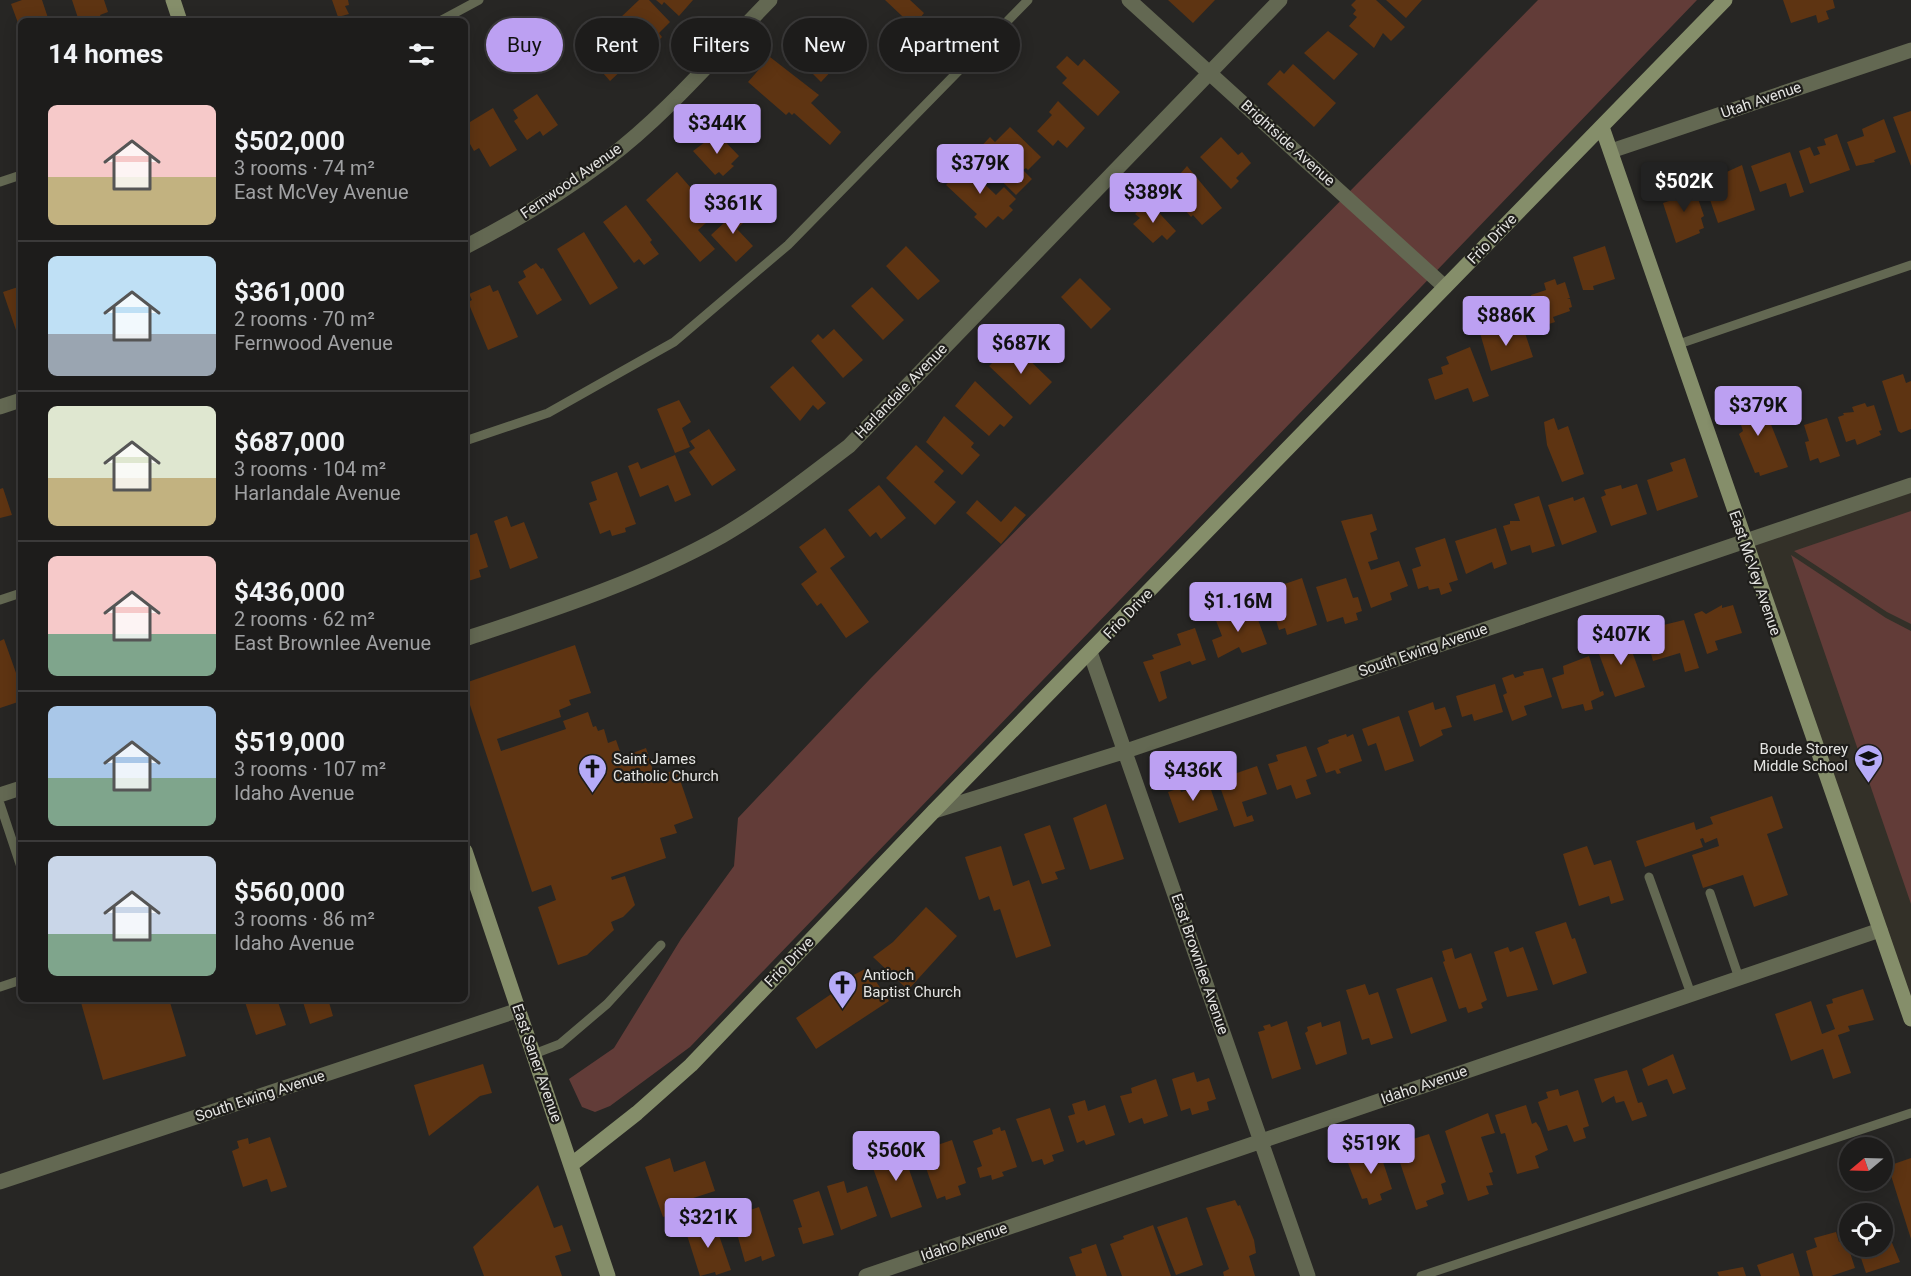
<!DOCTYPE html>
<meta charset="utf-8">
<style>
body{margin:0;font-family:Roboto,sans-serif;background:#2a2928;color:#f1f3f6;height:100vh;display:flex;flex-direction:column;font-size:22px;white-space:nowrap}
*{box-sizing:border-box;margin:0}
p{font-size:20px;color:#a0a1a3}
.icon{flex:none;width:33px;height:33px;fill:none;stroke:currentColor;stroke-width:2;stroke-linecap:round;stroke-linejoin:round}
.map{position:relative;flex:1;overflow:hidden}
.panel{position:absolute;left:18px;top:18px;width:450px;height:984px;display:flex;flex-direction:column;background:#1d1c1b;border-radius:9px;box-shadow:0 3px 15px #0003,0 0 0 2px #3b3a3a}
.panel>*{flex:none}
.hud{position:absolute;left:486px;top:18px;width:570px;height:54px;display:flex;gap:12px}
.needle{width:39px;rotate:251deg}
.fabs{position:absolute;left:1839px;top:1137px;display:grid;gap:12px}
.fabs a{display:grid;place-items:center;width:54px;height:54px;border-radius:50%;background:#1d1c1b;box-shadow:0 3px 15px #0003,0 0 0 2px #3b3a3a;font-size:30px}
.price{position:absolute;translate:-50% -51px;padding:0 14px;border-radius:6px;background:#bca0f2;color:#111;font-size:20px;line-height:39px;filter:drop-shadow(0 2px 3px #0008)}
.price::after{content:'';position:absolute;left:50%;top:36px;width:18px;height:14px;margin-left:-9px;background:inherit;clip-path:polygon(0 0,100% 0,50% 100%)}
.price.selected{background:#222;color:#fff}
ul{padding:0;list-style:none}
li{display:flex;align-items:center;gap:18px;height:150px;padding:0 30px}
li+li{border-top:2px solid #3b3a3a}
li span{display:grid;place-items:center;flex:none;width:168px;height:120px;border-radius:9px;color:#555}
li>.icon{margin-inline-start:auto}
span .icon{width:72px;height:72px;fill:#fffc;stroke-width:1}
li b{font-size:26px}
h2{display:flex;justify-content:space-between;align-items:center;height:72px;padding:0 30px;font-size:26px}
.chip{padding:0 21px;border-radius:27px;background:#1d1c1b;box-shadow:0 3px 15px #0003,0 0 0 2px #3b3a3a;font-size:21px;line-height:54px}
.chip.selected{background:#bca0f2;color:#111}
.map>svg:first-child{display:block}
.built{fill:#333028}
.green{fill:#623c38}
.building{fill:#5e3412}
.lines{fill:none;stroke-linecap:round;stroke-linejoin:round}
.lane{stroke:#636852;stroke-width:9}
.street{stroke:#636852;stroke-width:15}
.secondary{stroke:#858e6a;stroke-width:15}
.labels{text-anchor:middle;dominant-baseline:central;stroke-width:4.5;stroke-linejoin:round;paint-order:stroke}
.street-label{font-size:15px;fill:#e4e4e2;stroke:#1e1d1a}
.poi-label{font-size:15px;fill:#e4e4e2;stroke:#1e1d1a;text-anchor:start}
</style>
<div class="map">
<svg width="1911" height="1276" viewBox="0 0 1911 1276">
<rect width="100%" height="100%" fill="#272624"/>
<!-- built -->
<path class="built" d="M1911,485v539l-167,-482z"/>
<!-- green -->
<path class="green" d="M1538,0h159l-1007,1047 -80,59 -15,6 -13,-5 -13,-28 45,-31 67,-109 53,-73 4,-48 132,-139z
M1911,511v113l-24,-12 -93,-61z
M1791,555l95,63 25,13v273z"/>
<!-- building -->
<path class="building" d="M22,0h20l7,21h-28v10l-10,-27z
M72,0h32l4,12 -8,3 3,6h-24z
M332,0h16l1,5 -4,1 4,8 -11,3z
M639,0h10l21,22 -11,11 3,4 -12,12 -30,-31z
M656,0h37l-14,16 -15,-14 -2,3z
M885,0h25l14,13 -4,5 6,5 -8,8z
M1168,0h47l-22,23z
M1356,0h20l29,27 -14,14 -8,-8 -9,15 -25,-22 8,-9 -4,-3 3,-4 -5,-5z
M1386,0h36l-16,18z
M1783,0h50l2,8 -9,3 3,8 -11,4 -2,-8 -25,8z
M614,24l26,29 -30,28 -22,-25 18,-17 -4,-4z
M812,31l23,17 -9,10 9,9 -14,15 -31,-31 8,-8 4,4 3,-3 -3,-3z
M1328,31l30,23 -24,26 -30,-27z
M1067,56l11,10 6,-7 36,33 -22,24 -36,-33 5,-5 -11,-11z
M770,57l49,38 -8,8 30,29 -11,13 -36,-32 -2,2 -3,-3 -3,3 -38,-33z
M1293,64l43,39 -22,24 -47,-43 13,-14 4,4z
M537,94l21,31 -15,11 -3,-5 -13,9 -13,-19 4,-3 -5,-8z
M1058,101l27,27 -18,20 -9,-8 -5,6 -16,-15 15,-16 -3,-3z
M493,108l24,42 -27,17 -11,-19 -5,3 -8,-14 2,-2 -3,-10z
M1911,111v55l-18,-49z
M1884,119l12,33 -22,8 1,2 -19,4 -9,-24 17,-6 -2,-7z
M1010,127l31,30 -13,13 -2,-2 -3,2 9,9 -16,16 -42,-41 16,-17 5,5z
M717,133l22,23 -8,8 3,2 -11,10 -4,-4 -4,3 -22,-24z
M1837,134l13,36 -40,14 -11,-33 11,-4 4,9 6,-2 -3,-7 9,-2 -2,-6z
M1221,137l17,18 4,-3 9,11 -15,15 3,3 -8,8 -31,-32z
M1790,152l14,40 -14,5 -4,-14 -26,9 -9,-26z
M955,156l41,39 8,-8 12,12 -7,7 4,4 -10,10 -5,-4 -12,12 -12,-11 3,-3 -31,-29 12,-13 -10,-9z
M1742,165l13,45 -37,13 -12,-35 16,-5 -2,-8z
M1187,166l35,42 -20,17 -9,-10 -2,2 -24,-28z
M677,172l27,31 -9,7 11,13 -8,7 17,19 -15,13 -54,-62z
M1693,184l11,32 -3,2 3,10 -5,2 1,3 -24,10 -13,-40 9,-3 -3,-7z
M1148,201l28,30 -9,9 -5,-5 -9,8 -20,-19 7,-6 -5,-4z
M626,205l26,35 -2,2 9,12 -15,11 -5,-6 -5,4 -31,-41z
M733,205l14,14 -10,10 16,17 -17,16 -25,-27 16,-15 -5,-5z
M584,232l34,56 -28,17 -33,-56z
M906,246l34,35 -22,19 -32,-34z
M1605,246l10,33 -22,7 1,4h-11l-10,-33z
M536,263l5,6 2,-1 19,32 -25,15 -19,-33 8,-5 -3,-6z
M1080,278l31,31 -20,20 -30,-32z
M1555,279l2,6 8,-3 5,16 -3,1h3l2,8 -3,1 1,3 -17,6 2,5 -15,5 -9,-32 15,-5 -2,-7z
M490,285l3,7 5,-2 20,47 -30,13 -20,-48 4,-2 -3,-6z
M21,286v49l-3,1 -15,-44z
M872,287l32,33 -21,20 -32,-34z
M1501,327l2,7 20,-7 10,30 -42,14 -11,-38z
M834,329l29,31 -20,18 -32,-37 7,-7 5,5z
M1015,346l37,36 -22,23 -41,-39 12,-12 3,3z
M1470,347l19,49 -16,6 -5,-14 -33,12 -7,-21 15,-5 -2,-7 8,-3 -3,-7z
M793,366l33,37 -8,7 -5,-5 -13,16 -30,-34z
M1903,374l3,9 5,-2v48l-10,4 -3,-2 -16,-50z
M975,381l38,36 -9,10 -4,-3 -11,12 -34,-30z
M1755,391l7,20 -6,2 4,12 10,-3 18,45 -28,9 -1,-4 -4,1 -16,-39 4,-3 -11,-32z
M679,400l12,22 -9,6 8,19 -15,6 -18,-44z
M1865,403l2,4 7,-2 8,25 -3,1 2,4 -24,10 -2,-6 -9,3 -8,-25 6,-2 -1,-2 11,-1 -2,-5z
M944,416l30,27 -3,4 9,8 -18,20 -36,-33z
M1554,418l4,12 10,-4 16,48 -22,8 -15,-37 -3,-23z
M1827,418l13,38 -20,7 -2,-5 -8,3 -5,-19 4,-1 -5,-16z
M709,429l27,41 -24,16 -23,-34 6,-4 -5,-7z
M916,445l28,26 -10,11 22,20 -21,23 -49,-47z
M675,455l16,40 -16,7 -7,-17 -28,12 -12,-31 10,-4 3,7z
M1685,458l13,39 -41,14 -10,-31 26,-9 -3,-8z
M617,472l19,52 -11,4 1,4 -14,4 -2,-6 -10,4 -11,-31 8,-3 -6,-18z
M1637,484l10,30 -36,12 -10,-29 5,-2 -2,-5 17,-5 1,4z
M879,485l27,33 -25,21 -5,-7 -6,5 -22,-27z
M3,488l9,27 -12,3v-29z
M1539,496l16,50 -23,7 -2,-8 -19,6 -8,-25 7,-2v-3h10l-6,-17z
M1573,497l1,4 10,-4 13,35 -35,13 -14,-40z
M977,500l24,22 14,-16 11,9 -25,29 -35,-31z
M1372,514l5,16 -7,3 8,26 -10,3 3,8 28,-9 9,25 -18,7 2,7 -21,8 -30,-87z
M507,516l4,11 13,-5 14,36 -28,11 -16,-48z
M825,528l20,29 -15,11 39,54 -23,16 -25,-35 -4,3 -16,-22 16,-12 -18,-25z
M1496,528l11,36 -13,5 -2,-7 -26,12 -11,-33z
M477,533l11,34 -9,3 2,7 -16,5v-45z
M1445,538l13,42 -9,3 3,8 -11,4 -2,-7 -10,2 -1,-4 -10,3 -6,-20 9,-3 -6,-18z
M1302,578l15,47 -30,10 -2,-7 -6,2 -12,-40z
M1346,578l7,20 5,-1 4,14 -6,2 2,7 -13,4 -2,-7 -16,5 -11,-35z
M1722,605v3l11,-3 9,28 -27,8 3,9 -11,4 -13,-40 8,-3 4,3z
M1244,608l4,12 9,-3 10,27 -25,9 -3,-6 -21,11 -6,-18 10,-4 -7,-18z
M1684,620l15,48 -14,4 -5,-19 -27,8 -3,-11 4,-1 -7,-20z
M1195,628l11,32 -14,5 -2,-4 -30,11 7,26 -8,4 -16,-40 11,-3 -2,-4 29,-10 -4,-11z
M1626,635l19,52 -30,10 -19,-51z
M4,639l17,48v14l-21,7v-67z
M575,645l16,48 -22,7 2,5 -12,5 2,7 -64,22 4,12 65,-22 -3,-8 25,-9 5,15 3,-1 2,5 6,-2 4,14 8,-3 6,17 24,-9 9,29 17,-6 2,4 4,-1 15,44 -19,7 3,8 -17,5 6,20 -55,19 1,3 13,-4 10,29 -12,12 -12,5 3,8 -27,25 -29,10 -20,-58 18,-7 -5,-15 -19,7 -67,-202v-7z
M1589,656l11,36 3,-1 1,4 -13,6 2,8 -8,2 -2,-7 -21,5 -10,-31 12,-4 -1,-8z
M1543,668l9,29 -28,9 3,9 -15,6 -9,-26 4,-2 -5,-15 11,-4 2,4 9,-3 -1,-3z
M1495,684l8,28 -29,9 -2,-7 -10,3 -6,-21z
M1433,702l2,8 10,-3 7,20 -11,3 2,5 -23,12 -12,-36z
M1399,716l15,45 -29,10 -9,-28 -8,3 -6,-17z
M1346,734l1,3 6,-3 9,27 -23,8 2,4 -4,1 -2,-4 -9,3 -9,-25 12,-5 -1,-3z
M1306,746l11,30 -11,4 5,14 -15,5 -5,-14 -14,5 -9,-26 10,-3 -2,-6z
M1219,751l8,22 6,-2 1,3 23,-8 10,28 -25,8 5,15 5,-2 2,6 -20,6 -25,-72z
M1208,781l10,29 -39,13 -11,-31 12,-4 1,4 10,-3 -2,-4z
M1772,796l11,32 -16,6 21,61 -34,12 -11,-32 -40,13 -11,-33 27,-9 -2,-8 -12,5 -2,-5 -3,1 3,8 -58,20 -9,-26 58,-19 2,8 17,-6 -3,-7z
M1106,804l18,55 -34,11 -17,-52z
M1050,825l15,44 -10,3 3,7 -16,5 -18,-50z
M1001,846l12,40 16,-6 22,66 -35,12 -16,-49 -6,2 -5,-15 -10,4 -14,-43z
M1587,846l7,19 17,-5 13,40 -13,4 -2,-8 -30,10 -16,-52z
M926,907l31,29 -49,54 -35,-33 20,-15z
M1566,922l6,17 3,-1 12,35 -34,12 -18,-53z
M1508,947l2,5 13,-5 15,43 -31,7 -13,-45z
M1452,948l3,11 16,-6 16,47 -6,3 2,5 -15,5 -2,-6 -7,2 -16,-47 2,-1 -3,-10z
M867,968l22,33 -73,48 -20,-31 47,-32 -3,-4z
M1432,977l15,44 -36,13 -15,-45z
M1365,984l4,11 9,-3 15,46 -22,7 -2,-7 -7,2 -16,-50z
M1863,989l11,31 -26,6 2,5 -12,4 13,38 -18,6 -10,-30 -32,12 -16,-47 36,-13 11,33 13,-5 -9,-24 7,-2 -1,-4z
M80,999h89l17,57 -83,24z
M244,999h33l9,26 -30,10z
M302,999h26l5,17 -23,8z
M1287,1021l14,48 -29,10 -14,-47 7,-2 -2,-4 7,-2 1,3z
M1340,1021l7,33 -31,11 -11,-32 3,-2 -1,-4 14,-5 1,5z
M1673,1054l13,35 -13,5 -6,-15 -19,7 -6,-17z
M483,1064l9,29 -12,3 -51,40 -15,-51z
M1627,1070l11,33 4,-1 5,14 -15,5 -8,-20 -8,2 -2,-7 -12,7 -8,-24z
M1194,1072l3,10 12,-4 7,21 -9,3 2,8 -17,5 -2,-7 -9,3 -9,-32z
M1156,1079l12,37 -24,8 -2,-6 -13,5 -9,-27 12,-3 -1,-5z
M1558,1089l2,7 18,-6 11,36 -6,2 3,10 -12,4 -7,-17 -19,6 -10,-29 10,-4 -2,-6z
M1085,1100l3,11 17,-6 10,30 -29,10 -2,-5 -7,3 -9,-27 7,-2 -3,-10z
M1526,1105l6,19 4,-2 4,6 8,22 -13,6 4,12 -22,6 -12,-41 -4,1 -6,-19z
M1050,1108l14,43 -12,4 2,6 -10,4 -2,-6 -10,3 -16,-43z
M1488,1113l7,20 -14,4 12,35 -4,1 4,12 -7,1 3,8 -21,7 -23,-70z
M1000,1127l1,4 4,-1 12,37 -15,5 2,4 -12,4 -1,-5 -11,3 -3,-10 5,-2 -9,-25 20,-7 -1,-4z
M1429,1134l17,48 -5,2 3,10 -18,7 2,5 -12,4 -22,-65z
M270,1137l17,50 -16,5 -4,-13 -24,8 -11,-36 7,-3 -2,-7 11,-3 1,6z
M952,1140l14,43 -8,3 3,9 -15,5 -1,-4 -8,3 -17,-48z
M901,1146l21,61 -31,11 -22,-61z
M1378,1147l14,42 -12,5 2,6 -13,5 -2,-7 -5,1 -14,-36 12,-4 -2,-6z
M670,1158l4,14 31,-11 10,30 -28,9 3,8 -27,9 -18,-50z
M1911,1158v81l-23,-73z
M844,1181l3,12 20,-7 10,30 -36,14 -14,-44z
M538,1185l16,43 8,-3 9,26 -16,5 7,20h-78l-11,-29z
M819,1191l15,44 -31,9 -5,-16 4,-1 -9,-27z
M1235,1200l3,6 2,-1 14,35 2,13 -7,3 6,20h-31l-1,-4 6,-3 -23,-61z
M759,1207l16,49 -13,5 -1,-5 -16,6 -13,-46z
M1187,1217l16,48 -27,10 -19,-48z
M713,1218l18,52 -15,5 -1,-3 -15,4 -14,-44 14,-4 -2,-4z
M1153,1225l18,51h-49l-12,-32 14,-5 -1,-3z
M1836,1232l3,10 7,-2 9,28 -24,8h-18l-7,-25 11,-4 -3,-9z
M1890,1238l10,24 -34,11 -9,-27h25v-6z
M1096,1244l11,32h-31l-7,-19 13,-4 -1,-4z
M1793,1253l7,23h-39l-4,-11z
M1743,1267l3,9h-27l-2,-4z"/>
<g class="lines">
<!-- lane -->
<path class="lane" d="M440,21l39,-21
M0,182l21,-7
M1676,345l235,-80
M465,441l83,-28 126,-71 114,-97 240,-245
M0,600l21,-7
M0,804l21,63
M1649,877l42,117
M1710,893l29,85
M0,987l21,-7
M534,1054l26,-10 47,-40 54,-59
M1421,1276l490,-163"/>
<!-- street -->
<path class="street" d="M1129,0l316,287
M1611,151l300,-101
M465,247c49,-25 97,-54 141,-87 60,-45 111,-106 164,-160
M0,407l21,-7
M465,639c87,-29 177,-58 257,-103 45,-26 86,-59 127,-90l431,-446
M1090,652l218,624
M0,795l21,-7
M934,811l192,-60 785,-266
M0,1182l519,-172
M866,1276l1014,-346"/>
<!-- secondary -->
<path class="secondary" d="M173,0l7,21
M1602,127l309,892
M465,851l143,425
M571,1165l66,-52 54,-48 243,-254 791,-811"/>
</g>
<!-- icons -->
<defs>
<symbol id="school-pin" viewBox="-11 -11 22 30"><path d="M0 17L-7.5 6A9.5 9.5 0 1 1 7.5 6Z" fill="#b6abf8" stroke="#1e1d1a"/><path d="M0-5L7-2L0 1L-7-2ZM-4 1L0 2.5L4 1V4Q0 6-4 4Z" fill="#111"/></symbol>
<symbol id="church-pin" viewBox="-11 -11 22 30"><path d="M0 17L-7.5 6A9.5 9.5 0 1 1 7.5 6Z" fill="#b6abf8" stroke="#1e1d1a"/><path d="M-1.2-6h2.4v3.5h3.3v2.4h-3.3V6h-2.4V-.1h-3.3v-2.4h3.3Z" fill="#111"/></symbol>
</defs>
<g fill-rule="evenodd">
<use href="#school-pin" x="1852" y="742" width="33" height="45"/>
<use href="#church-pin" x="576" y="752" width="33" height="45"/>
<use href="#church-pin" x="826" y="968" width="33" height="45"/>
</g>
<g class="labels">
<!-- street labels -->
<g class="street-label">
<text transform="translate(1761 100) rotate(-19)">Utah Avenue</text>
<text transform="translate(1288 143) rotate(42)">Brightside Avenue</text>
<text transform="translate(571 181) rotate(-35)">Fernwood Avenue</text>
<text transform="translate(1492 239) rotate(-46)">Frio Drive</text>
<text transform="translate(901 391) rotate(-46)">Harlandale Avenue</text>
<text transform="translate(1755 573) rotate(71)">East McVey Avenue</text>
<text transform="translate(1128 614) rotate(-46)">Frio Drive</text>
<text transform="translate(1423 650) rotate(-19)">South Ewing Avenue</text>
<text transform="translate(789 962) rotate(-46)">Frio Drive</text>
<text transform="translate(1200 964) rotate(71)">East Brownlee Avenue</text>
<text transform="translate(537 1063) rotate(71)">East Saner Avenue</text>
<text transform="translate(1424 1085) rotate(-19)">Idaho Avenue</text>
<text transform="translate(260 1096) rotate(-18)">South Ewing Avenue</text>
<text transform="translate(964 1242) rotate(-19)">Idaho Avenue</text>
</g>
<!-- poi labels -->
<g class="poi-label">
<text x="1848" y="749" text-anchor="end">Boude Storey<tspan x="1848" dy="17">Middle School</tspan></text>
<text x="613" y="759">Saint James<tspan x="613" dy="17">Catholic Church</tspan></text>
<text x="863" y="975">Antioch<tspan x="863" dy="17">Baptist Church</tspan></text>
</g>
</g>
</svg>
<div class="fabs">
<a><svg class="needle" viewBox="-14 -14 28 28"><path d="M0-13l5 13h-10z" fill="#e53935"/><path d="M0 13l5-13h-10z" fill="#a0a1a3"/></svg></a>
<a><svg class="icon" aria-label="locate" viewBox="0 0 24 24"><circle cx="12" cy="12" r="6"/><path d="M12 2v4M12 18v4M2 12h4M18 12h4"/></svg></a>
</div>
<b class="price" style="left:717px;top:155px">$344K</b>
<b class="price" style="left:980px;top:195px">$379K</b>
<b class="price selected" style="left:1684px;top:213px">$502K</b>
<b class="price" style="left:1153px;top:224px">$389K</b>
<b class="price" style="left:733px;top:235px">$361K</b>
<b class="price" style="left:1506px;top:347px">$886K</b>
<b class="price" style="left:1021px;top:375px">$687K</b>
<b class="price" style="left:1758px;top:437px">$379K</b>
<b class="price" style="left:1238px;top:633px">$1.16M</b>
<b class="price" style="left:1621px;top:666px">$407K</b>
<b class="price" style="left:1193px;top:802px">$436K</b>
<b class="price" style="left:1371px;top:1175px">$519K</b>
<b class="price" style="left:896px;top:1182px">$560K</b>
<b class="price" style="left:708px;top:1249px">$321K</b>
<div class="hud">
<a class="chip selected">Buy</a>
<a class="chip">Rent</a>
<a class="chip">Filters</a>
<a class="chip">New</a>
<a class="chip">Apartment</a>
</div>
<section class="panel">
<h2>14 homes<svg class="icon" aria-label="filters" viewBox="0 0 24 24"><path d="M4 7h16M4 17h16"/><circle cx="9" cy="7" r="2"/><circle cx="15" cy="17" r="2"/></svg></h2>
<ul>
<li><span style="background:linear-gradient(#f6c9c9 60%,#c2b280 0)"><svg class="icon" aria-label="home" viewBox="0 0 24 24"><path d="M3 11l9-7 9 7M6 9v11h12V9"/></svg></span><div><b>$502,000</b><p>3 rooms · 74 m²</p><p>East McVey Avenue</p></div></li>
<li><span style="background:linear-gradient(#bfe0f5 65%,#9aa5b1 0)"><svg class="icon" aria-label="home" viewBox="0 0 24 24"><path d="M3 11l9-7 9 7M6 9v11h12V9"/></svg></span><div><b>$361,000</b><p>2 rooms · 70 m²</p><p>Fernwood Avenue</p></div></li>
<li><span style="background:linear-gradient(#dfe7d0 60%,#c2b280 0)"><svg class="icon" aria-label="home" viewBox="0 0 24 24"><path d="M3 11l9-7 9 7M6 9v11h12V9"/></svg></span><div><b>$687,000</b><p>3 rooms · 104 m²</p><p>Harlandale Avenue</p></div></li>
<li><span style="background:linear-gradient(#f6c9c9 65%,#7fa58c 0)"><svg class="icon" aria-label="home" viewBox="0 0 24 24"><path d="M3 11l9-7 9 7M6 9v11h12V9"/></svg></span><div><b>$436,000</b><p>2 rooms · 62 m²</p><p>East Brownlee Avenue</p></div></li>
<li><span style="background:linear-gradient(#a9c7e8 60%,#7fa58c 0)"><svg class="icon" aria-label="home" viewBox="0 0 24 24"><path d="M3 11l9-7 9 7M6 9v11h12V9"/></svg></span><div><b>$519,000</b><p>3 rooms · 107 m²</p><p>Idaho Avenue</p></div></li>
<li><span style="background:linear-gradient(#c9d6e8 65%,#7fa58c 0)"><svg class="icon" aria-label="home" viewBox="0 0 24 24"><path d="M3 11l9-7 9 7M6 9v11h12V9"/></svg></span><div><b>$560,000</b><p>3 rooms · 86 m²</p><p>Idaho Avenue</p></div></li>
</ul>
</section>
</div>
